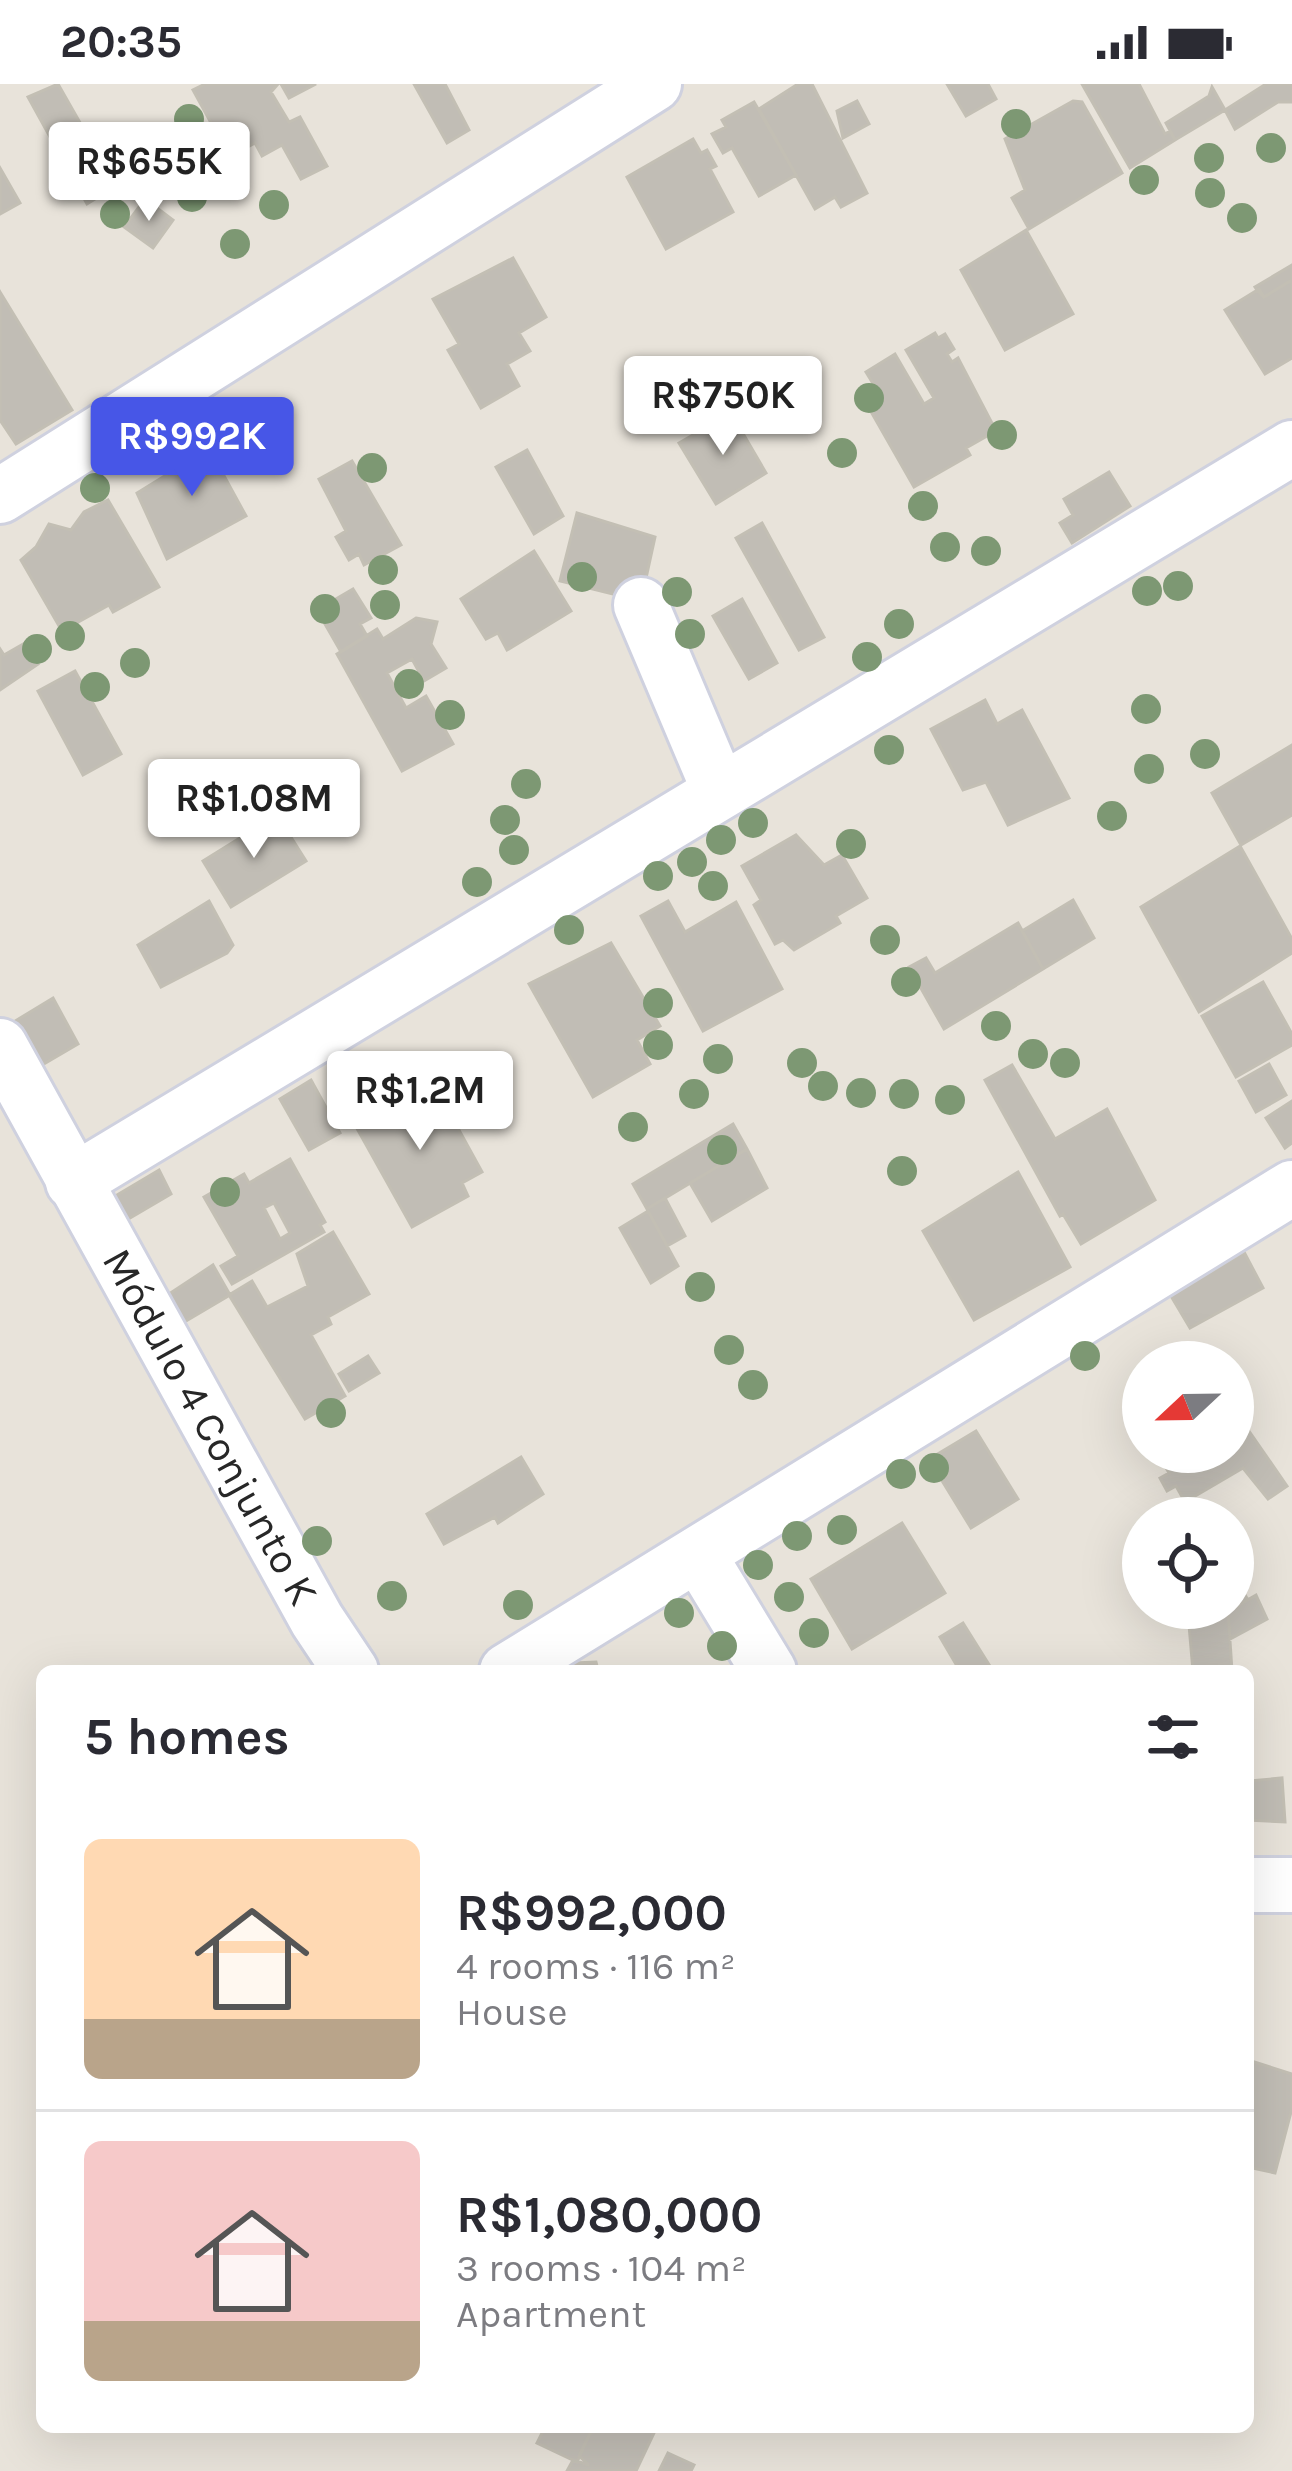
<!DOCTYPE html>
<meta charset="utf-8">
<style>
body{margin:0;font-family:Karla,sans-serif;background:#f7f7f7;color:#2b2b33;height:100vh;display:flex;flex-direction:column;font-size:45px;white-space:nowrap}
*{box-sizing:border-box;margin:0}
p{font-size:39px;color:#7c7c81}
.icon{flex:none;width:66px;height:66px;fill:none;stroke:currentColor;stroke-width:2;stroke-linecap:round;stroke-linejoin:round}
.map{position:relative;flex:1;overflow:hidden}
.drawer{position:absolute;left:36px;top:1581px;width:1218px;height:768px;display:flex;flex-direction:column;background:#fff;border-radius:18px;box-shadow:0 12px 48px #0002}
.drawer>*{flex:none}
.needle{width:78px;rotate:248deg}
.buttons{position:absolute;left:1122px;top:1257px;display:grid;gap:24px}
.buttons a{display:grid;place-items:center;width:132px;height:132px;border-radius:50%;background:#fff;box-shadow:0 12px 48px #0002;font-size:60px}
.price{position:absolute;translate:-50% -102px;padding:0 27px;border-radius:12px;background:#fff;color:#222;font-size:39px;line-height:78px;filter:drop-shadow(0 3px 6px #0008)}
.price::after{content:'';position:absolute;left:50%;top:72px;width:36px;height:27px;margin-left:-18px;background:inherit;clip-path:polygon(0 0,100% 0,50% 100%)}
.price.on{background:#4756e7;color:#fff}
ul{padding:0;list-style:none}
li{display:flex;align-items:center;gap:36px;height:300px;padding:0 48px}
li+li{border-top:3px solid #e1e1e2}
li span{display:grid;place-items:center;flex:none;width:336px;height:240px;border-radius:18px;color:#555}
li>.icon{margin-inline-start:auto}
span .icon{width:144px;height:144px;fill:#fffc;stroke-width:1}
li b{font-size:51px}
h2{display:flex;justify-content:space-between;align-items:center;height:144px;padding:0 48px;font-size:51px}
.status{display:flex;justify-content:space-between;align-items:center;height:84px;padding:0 60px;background:#fff;direction:ltr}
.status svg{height:33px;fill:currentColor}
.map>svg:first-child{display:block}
.building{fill:#c1bdb5;stroke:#c3bfb4;stroke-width:3;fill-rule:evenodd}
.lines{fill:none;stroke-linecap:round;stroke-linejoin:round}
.minor-casing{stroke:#cfd1df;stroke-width:60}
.minor{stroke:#fff;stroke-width:54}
.tree{fill:#7d9873}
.labels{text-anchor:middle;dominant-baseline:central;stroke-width:9;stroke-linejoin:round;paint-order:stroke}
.street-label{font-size:42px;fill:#272727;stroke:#fff}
</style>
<div class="status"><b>20:35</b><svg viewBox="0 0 49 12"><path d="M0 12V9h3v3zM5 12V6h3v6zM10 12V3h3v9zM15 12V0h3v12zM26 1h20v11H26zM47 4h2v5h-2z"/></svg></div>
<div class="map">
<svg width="1292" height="2387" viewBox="0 0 1292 2387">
<rect width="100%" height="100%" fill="#e8e3da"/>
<!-- building -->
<path class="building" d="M58,0l58,102 -29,18 -59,-107z
M278,0l-7,8 18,30 11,-5 27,49 -26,13 -19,-34 -20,11 -7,-13 -13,7 -13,-24 -13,6 -23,-42 12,-6z
M281,0h35l-27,14z
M414,0h31l24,46 -22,13z
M798,0h14l55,109 -26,14 -6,-10 -20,12 -56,-100z
M947,0h41l8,15 -30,17z
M1082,0h57l26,50 5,-3 5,9 -45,28z
M1266,0h26v18h-14l-43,27 -10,-19z
M1212,3l13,23 -50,30 -9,-17 43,-27z
M857,17l12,23 -26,14 -6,-27z
M1073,17l9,1 40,71 -93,56 -17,-31 13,-8 -20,-51z
M754,18l42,73 -37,21 -27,-48 -9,5 -11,-19 14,-7 -4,-7z
M693,55l8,14 6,-3 9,16 -6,3 23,43 -67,37 -39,-72z
M0,84l20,35 -20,11z
M145,115l28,21 -20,28 -29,-21z
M1026,146l47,84 -68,36 -44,-80z
M513,174l33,59 -27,16 11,18 -23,13 12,22 -38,22 -33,-58 11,-6 -26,-45z
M1292,181v15l-28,17 -7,-7 -2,-3z
M1292,196v78l-27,16 -40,-64 34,-21 5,8z
M0,208l72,118 -56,34 -16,-24z
M935,249l3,5 7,-4 9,15 -7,5 5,8 6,-4 38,73 -30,17 4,7 -56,32 -45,-79 14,-8 -17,-28 29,-18 29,50 10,-6 -28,-48z
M731,329l35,60 -50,31 -37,-61z
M215,353l18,32 -10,5 23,42 -79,43 -30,-66 39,-24 -4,-9z
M527,366l36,66 -29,18 -38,-67z
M352,377l49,84 -37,20 -5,-11 -10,6 -13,-23 10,-6 -27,-52z
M1109,388l21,34 -58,37 -12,-20 13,-8 -9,-16z
M108,416l51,87 -46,25 -4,-7 -47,26 -41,-71 15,-13 13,-23 22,6 13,-18z
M577,429l78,24 -14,64 -81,-20z
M762,439l62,114 -25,13 -63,-112z
M534,467l37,60 -64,39 -9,-17 -12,6 -25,-40z
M353,505l18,29 -11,6 7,12 -26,16 -24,-42z
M742,515l35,64 -28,16 -36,-63z
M416,534l21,4 -6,22 15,24 -22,13 -12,-22 -25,14 19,35 20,-12 27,48 -51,27 -65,-117 40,-25 6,10z
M25,559l13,21 -38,26v-41l4,6z
M75,587l46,83 -38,21 -45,-84z
M985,616l12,24 25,-14 47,88 -61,27 -22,-43 -23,8 -32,-61z
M1292,661v70l-51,30 -29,-52z
M277,731l29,46 -75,46 -28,-46z
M796,751l28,30 18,-10 25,43 -31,18 4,7 -46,27 -11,-10 -8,4 -21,-39 7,-5 -19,-34z
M1240,762l52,93v14l-93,59 -58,-105z
M1073,816l21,38 -51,31 -21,-38z
M209,817l24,44 -6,8 -66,34 -23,-42z
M668,817l17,31 51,-30 46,87 -79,42 -62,-115z
M1018,839l25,46 -99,60 -35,-62 17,-9 9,15z
M611,859l49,83 -23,14 13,24 -57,33 -64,-113z
M1263,898l29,52v11l-56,32 -34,-61z
M53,914l25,46 -41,24 -25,-45z
M1269,980l17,31 -30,17 -17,-31z
M1012,981l43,74 52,-30 48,91 -74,44 -18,-30 -3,2 -75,-136z
M311,996l29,53 -31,17 -29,-51z
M432,997l50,91 -20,11 6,13 -56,31 -58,-104z
M1292,1017v42l-7,5 -19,-30z
M733,1040l14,25 -100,60 -14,-25z
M747,1065l20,39 -55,33 -22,-38z
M290,1075l35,63 -5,3 4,7 -92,52 -11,-18 17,-10 -34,-59 40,-23 5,9zM274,1119l16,30 -10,6 -16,-31z
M159,1086l12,24 -46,27 -13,-23z
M1018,1088l52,95 -96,53 -51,-89z
M665,1114l20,38 -18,10 -20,-37z
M648,1127l30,55 -27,17 -31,-55z
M333,1148l36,62 -41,23 3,7 -20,11 34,61 -40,23 -76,-124 23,-14 15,26 41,-21 -11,-32z
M1244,1168l19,36 -73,40 -19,-32z
M213,1181l17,30 -49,29 -15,-28z
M368,1272l11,17 -30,18 -10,-17z
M1233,1324l54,78 -19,13 -25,-31 -58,34 -9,-16 -9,5 -7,-13 9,-5 -12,-21h76z
M976,1347l42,68 -47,29 -30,-49 7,-4 -12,-20z
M521,1373l22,37 -45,29 -3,-6 -51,27 -17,-30z
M902,1439l43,70 -93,56 -41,-70z
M1233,1491l15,25 -20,11 5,-3z
M1256,1511l11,24 -37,20 -2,-28z
M1215,1524l13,3 4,60h-39l-4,-46z
M963,1539l30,48h-33l-20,-34z
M596,1578l2,8 24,1h-47v-8z
M1282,1694l3,44 -37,-2v-39z
M1248,1976l44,14v34l-17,65 -27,-6z
M545,2343h48l-16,35 -40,-19z
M593,2343h49l12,6 -18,38h-69l6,-11 16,5 -10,-9z
M668,2369l26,12 -3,6h-32z"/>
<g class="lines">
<defs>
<g id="minor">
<path d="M0,412l654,-412"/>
<path d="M641,521l79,187"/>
<path id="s1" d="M0,962l317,574 34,51"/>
<path d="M73,1098l1219,-734"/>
<path d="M698,1470l71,117"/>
<path d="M507,1587l785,-483"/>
<path d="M1248,1801h44"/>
</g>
</defs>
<!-- minor casing -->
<use href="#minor" class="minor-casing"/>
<!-- minor -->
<use href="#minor" class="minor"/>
</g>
<!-- trees -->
<g class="tree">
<circle cx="189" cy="35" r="15"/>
<circle cx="1016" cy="40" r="15"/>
<circle cx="1271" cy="64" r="15"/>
<circle cx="1209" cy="74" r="15"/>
<circle cx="215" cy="82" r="15"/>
<circle cx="1144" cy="96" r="15"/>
<circle cx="1210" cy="109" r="15"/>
<circle cx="192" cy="113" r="15"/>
<circle cx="274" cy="121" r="15"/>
<circle cx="115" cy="130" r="15"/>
<circle cx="1242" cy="134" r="15"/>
<circle cx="235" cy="160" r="15"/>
<circle cx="869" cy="314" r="15"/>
<circle cx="1002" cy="351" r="15"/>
<circle cx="842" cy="369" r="15"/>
<circle cx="372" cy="384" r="15"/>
<circle cx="95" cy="404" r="15"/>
<circle cx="923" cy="422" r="15"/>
<circle cx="945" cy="463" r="15"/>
<circle cx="986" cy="467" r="15"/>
<circle cx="383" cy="486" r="15"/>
<circle cx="582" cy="493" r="15"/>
<circle cx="1178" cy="502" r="15"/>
<circle cx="1147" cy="507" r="15"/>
<circle cx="677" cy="508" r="15"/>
<circle cx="385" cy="521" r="15"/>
<circle cx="325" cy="525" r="15"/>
<circle cx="899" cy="540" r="15"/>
<circle cx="690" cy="550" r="15"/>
<circle cx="70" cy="552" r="15"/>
<circle cx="37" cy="565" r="15"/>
<circle cx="867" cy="573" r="15"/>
<circle cx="135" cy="579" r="15"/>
<circle cx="409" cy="600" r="15"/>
<circle cx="95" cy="603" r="15"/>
<circle cx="1146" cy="625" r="15"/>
<circle cx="450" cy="631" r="15"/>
<circle cx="889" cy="666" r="15"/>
<circle cx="1205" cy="670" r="15"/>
<circle cx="1149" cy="685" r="15"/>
<circle cx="526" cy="700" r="15"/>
<circle cx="1112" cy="732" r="15"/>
<circle cx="505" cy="736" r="15"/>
<circle cx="753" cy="739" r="15"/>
<circle cx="721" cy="756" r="15"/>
<circle cx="851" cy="760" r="15"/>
<circle cx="514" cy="766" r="15"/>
<circle cx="692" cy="778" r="15"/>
<circle cx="658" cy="792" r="15"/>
<circle cx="477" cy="798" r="15"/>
<circle cx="713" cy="802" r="15"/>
<circle cx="569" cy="846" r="15"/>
<circle cx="885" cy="856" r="15"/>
<circle cx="906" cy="898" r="15"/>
<circle cx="658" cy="919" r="15"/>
<circle cx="996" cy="942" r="15"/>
<circle cx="658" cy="961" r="15"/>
<circle cx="1033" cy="970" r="15"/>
<circle cx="718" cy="975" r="15"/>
<circle cx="802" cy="979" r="15"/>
<circle cx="1065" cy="979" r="15"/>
<circle cx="823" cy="1002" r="15"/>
<circle cx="861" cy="1009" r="15"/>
<circle cx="694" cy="1010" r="15"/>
<circle cx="904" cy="1010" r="15"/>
<circle cx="950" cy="1016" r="15"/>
<circle cx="633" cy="1043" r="15"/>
<circle cx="722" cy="1066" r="15"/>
<circle cx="902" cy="1087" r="15"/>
<circle cx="225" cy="1108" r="15"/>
<circle cx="700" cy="1203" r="15"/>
<circle cx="729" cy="1266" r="15"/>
<circle cx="1085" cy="1272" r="15"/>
<circle cx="753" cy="1301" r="15"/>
<circle cx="331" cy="1329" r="15"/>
<circle cx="934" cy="1384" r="15"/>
<circle cx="901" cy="1390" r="15"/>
<circle cx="842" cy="1446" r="15"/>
<circle cx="797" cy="1452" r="15"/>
<circle cx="317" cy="1457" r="15"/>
<circle cx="758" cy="1481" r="15"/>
<circle cx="392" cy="1512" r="15"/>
<circle cx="789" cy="1513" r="15"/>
<circle cx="518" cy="1521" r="15"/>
<circle cx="679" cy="1529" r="15"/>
<circle cx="814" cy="1549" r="15"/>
<circle cx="722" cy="1562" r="15"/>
</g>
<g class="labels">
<!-- street labels -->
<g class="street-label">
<text stroke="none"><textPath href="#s1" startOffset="435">Módulo 4 Conjunto K</textPath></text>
</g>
</g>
</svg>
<div class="buttons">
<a><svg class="needle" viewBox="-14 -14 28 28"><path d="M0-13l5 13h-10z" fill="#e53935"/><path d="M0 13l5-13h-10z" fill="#7c7c81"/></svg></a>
<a><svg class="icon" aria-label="locate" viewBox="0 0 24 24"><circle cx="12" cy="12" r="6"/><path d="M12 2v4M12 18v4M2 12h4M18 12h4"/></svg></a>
</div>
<b class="price" style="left:149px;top:140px">R$655K</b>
<b class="price" style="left:723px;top:374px">R$750K</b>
<b class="price on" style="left:192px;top:415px">R$992K</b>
<b class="price" style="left:254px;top:777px">R$1.08M</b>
<b class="price" style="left:420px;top:1069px">R$1.2M</b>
<section class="drawer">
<h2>5 homes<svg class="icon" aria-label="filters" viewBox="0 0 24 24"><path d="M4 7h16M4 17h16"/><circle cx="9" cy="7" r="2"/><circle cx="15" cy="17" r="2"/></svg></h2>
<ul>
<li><span style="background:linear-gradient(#ffd9b3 75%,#b9a48a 0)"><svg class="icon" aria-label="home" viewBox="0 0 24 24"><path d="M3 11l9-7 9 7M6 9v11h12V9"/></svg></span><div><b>R$992,000</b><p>4 rooms · 116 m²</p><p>House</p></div></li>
<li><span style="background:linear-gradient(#f6c9c9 75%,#b9a48a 0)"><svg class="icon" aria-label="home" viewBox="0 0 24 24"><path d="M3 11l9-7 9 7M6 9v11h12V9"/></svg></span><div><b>R$1,080,000</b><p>3 rooms · 104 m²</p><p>Apartment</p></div></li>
</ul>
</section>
</div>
